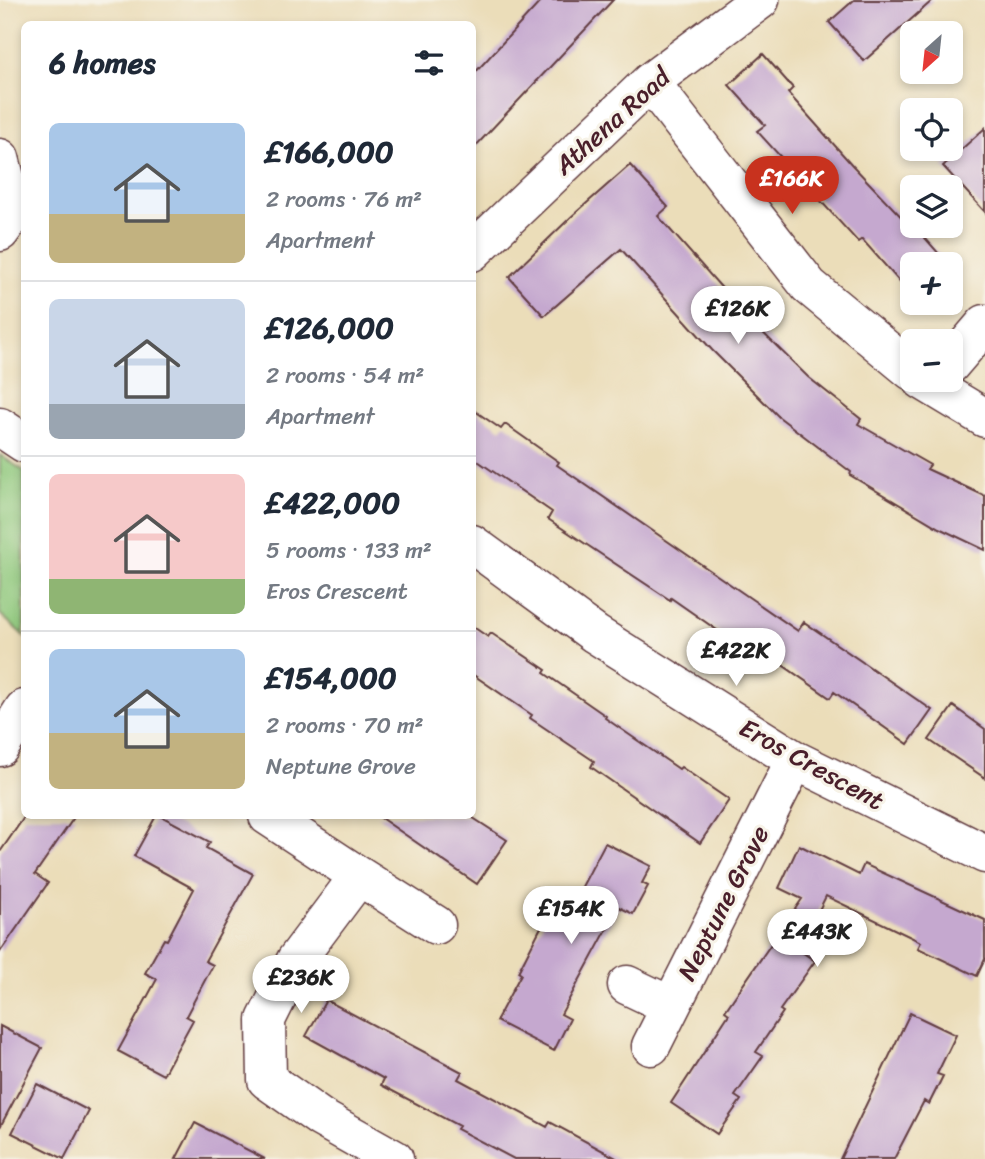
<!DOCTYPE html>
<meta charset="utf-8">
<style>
body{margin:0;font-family:Sriracha,sans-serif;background:#f6f6f7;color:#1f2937;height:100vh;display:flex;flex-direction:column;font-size:26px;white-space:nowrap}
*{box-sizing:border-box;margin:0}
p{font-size:23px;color:#747a83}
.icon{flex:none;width:38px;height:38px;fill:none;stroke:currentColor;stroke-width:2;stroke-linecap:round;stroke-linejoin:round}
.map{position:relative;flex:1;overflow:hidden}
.sheet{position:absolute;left:21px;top:21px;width:455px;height:798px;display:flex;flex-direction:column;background:#fff;border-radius:10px;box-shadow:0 4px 10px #0003}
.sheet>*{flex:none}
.needle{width:46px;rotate:207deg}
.fabs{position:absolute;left:900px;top:21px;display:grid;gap:14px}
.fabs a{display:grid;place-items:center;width:63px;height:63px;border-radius:10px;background:#fff;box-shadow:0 4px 10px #0003;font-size:35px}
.price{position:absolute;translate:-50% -60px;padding:0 16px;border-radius:24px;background:#fff;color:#222;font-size:23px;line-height:46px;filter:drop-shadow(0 2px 4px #0008)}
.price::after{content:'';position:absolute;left:50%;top:42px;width:21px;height:16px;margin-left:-10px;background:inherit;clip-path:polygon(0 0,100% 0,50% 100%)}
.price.current{background:#c8321e;color:#fff}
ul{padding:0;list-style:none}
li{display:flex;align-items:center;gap:21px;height:175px;padding:0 28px}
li+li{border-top:2px solid #e0e1e3}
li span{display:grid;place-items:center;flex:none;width:196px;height:140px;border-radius:10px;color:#555}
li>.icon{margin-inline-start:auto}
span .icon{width:84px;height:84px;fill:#fffc;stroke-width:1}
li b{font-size:30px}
h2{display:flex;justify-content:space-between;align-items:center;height:84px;padding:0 28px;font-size:30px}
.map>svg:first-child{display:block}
.green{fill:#8ec87b;stroke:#6c7453;stroke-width:2}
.building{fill:#c5a8cf}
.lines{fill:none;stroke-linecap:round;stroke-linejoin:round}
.minor-casing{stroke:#623c40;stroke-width:41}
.minor{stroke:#fff;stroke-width:38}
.labels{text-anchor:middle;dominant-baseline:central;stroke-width:6;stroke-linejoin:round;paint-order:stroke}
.street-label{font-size:26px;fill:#4a1f2b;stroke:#f7f3e8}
</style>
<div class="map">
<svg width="985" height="1159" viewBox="0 0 985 1159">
<rect width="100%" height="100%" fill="#f7f3e8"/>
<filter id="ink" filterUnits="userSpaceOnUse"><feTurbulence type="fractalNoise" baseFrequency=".0143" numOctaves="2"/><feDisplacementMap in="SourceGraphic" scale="14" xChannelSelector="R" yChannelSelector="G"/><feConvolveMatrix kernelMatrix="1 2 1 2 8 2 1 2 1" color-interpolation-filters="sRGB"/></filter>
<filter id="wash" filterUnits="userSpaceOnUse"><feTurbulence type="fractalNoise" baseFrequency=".00686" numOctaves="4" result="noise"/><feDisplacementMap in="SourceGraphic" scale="28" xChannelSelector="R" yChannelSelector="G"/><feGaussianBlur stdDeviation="1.57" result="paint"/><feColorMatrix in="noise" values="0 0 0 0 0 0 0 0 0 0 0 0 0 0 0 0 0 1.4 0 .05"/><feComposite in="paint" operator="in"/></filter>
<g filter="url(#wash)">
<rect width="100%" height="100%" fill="#ebddb9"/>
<!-- green -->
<path class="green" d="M0,455l24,16v165l-24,-22z"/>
<g id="blocks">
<!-- building -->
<path class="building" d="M542,0h71l-141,150v-74z
M854,0h79l-69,61 -35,-39z
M763,54l30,34 -5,5 65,73 55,58 3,-2 37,42h-36v32l-50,-57 -4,3 -101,-111 8,-6 -36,-40z
M985,128v84l-42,-46z
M630,165l38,42 -10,9 92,104 58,57 53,42 -3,5 72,41 -3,4 58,27v54l-46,-22 -89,-53 1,-3 -72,-55 -67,-67 -91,-101 -77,67 -35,-39 62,-60z
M472,409l29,20 4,-5 54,38 -2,3 241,166 6,-9 128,88 -24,34 -74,-52 -4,6 -75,-52 -5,7 -79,-55 -1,2 -122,-81 4,-7 -80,-55z
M472,626l16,11 3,-4 55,37 -2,3 62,43 -1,2 74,51 2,-2 48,33 -29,43 -109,-76 3,-6 -64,-43 2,-3 -60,-41z
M953,706l32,23v49l-56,-38z
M25,816h50l-40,58 13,9 -48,69v-100z
M156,816h5l49,26 -4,6 47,26 -48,87 8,4 -27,51 7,4 -30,55 -45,-24 39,-72 -12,-6 19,-34 3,1 27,-51 -60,-33z
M378,816h92l37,24 -30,44z
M605,843l46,23 -9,17 6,3 -15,28 -14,-7 -58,107 9,5 -16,32 -58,-30 25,-47 -3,-2 41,-80 16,8z
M799,845l60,30 5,-11 121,56v39l-8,17 -59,-28 3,-6 -95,-46 -27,54 16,11 -35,49 3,2 -27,40 7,4 -28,40 6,4 -24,34 -46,-31 58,-89 -4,-3 77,-112 -23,-11z
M326,1000l136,72 -4,7 89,48 3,-5 68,37h-104l-57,-30 2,-3 -78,-41 3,-6 -78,-43z
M910,1013l46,22 -19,39 6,2 -14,28 -5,-3 -30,58h-54z
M0,1026l42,22 -42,79z
M37,1084l52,27 -25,48 -52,-26z
M195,1123l70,36h-89z"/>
</g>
</g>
<g filter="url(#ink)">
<use href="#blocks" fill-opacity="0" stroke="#623c40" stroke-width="2"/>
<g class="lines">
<defs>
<path id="minor" d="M650,82l159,204 103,85
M0,158l14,55 -14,19
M472,252l178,-170 110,-82
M950,365l35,-41
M922,380l63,38
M0,427l24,16
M472,544l123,90 200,126 190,94
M0,747l24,-38
M268,816l91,60
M627,985l44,21
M651,1046l144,-286
M394,1159l-73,-41 -54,-38 -1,-60 30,-60 63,-84 77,49"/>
</defs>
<!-- minor casing -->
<use href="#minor" class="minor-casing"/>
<!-- minor -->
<use href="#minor" class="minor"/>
</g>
</g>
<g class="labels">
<!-- street labels -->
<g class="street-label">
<text transform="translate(612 121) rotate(-42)">Athena Road</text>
<text transform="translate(812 764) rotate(29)">Eros Crescent</text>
<text transform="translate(723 903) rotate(-63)">Neptune Grove</text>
</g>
</g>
</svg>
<div class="fabs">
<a><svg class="needle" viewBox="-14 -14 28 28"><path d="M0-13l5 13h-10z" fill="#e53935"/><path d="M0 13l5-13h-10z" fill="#747a83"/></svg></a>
<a><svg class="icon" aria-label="locate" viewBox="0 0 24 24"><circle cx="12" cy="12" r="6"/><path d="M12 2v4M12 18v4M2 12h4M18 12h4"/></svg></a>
<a><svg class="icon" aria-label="layers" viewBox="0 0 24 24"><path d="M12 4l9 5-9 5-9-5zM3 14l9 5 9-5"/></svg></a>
<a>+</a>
<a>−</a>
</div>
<b class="price current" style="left:792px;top:216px">£166K</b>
<b class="price" style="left:738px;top:346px">£126K</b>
<b class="price" style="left:736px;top:688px">£422K</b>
<b class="price" style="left:571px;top:946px">£154K</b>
<b class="price" style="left:817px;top:969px">£443K</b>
<b class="price" style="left:301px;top:1015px">£236K</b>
<section class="sheet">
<h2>6 homes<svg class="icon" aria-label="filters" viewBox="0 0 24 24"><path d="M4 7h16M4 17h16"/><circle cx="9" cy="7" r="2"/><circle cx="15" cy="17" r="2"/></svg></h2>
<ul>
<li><span style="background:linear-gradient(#a9c7e8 65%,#c2b280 0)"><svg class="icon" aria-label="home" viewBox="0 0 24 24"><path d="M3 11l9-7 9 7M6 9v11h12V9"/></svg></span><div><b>£166,000</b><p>2 rooms · 76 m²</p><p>Apartment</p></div></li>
<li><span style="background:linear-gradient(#c9d6e8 75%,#9aa5b1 0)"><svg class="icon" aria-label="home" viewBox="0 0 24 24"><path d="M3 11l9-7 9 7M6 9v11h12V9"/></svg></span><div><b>£126,000</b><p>2 rooms · 54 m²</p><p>Apartment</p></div></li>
<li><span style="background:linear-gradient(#f6c9c9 75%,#8fb573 0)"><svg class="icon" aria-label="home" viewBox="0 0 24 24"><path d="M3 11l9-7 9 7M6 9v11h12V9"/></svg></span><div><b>£422,000</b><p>5 rooms · 133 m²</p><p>Eros Crescent</p></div></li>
<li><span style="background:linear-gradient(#a9c7e8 60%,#c2b280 0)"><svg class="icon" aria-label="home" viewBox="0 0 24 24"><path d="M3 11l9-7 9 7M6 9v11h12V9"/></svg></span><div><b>£154,000</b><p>2 rooms · 70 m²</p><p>Neptune Grove</p></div></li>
</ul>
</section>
</div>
